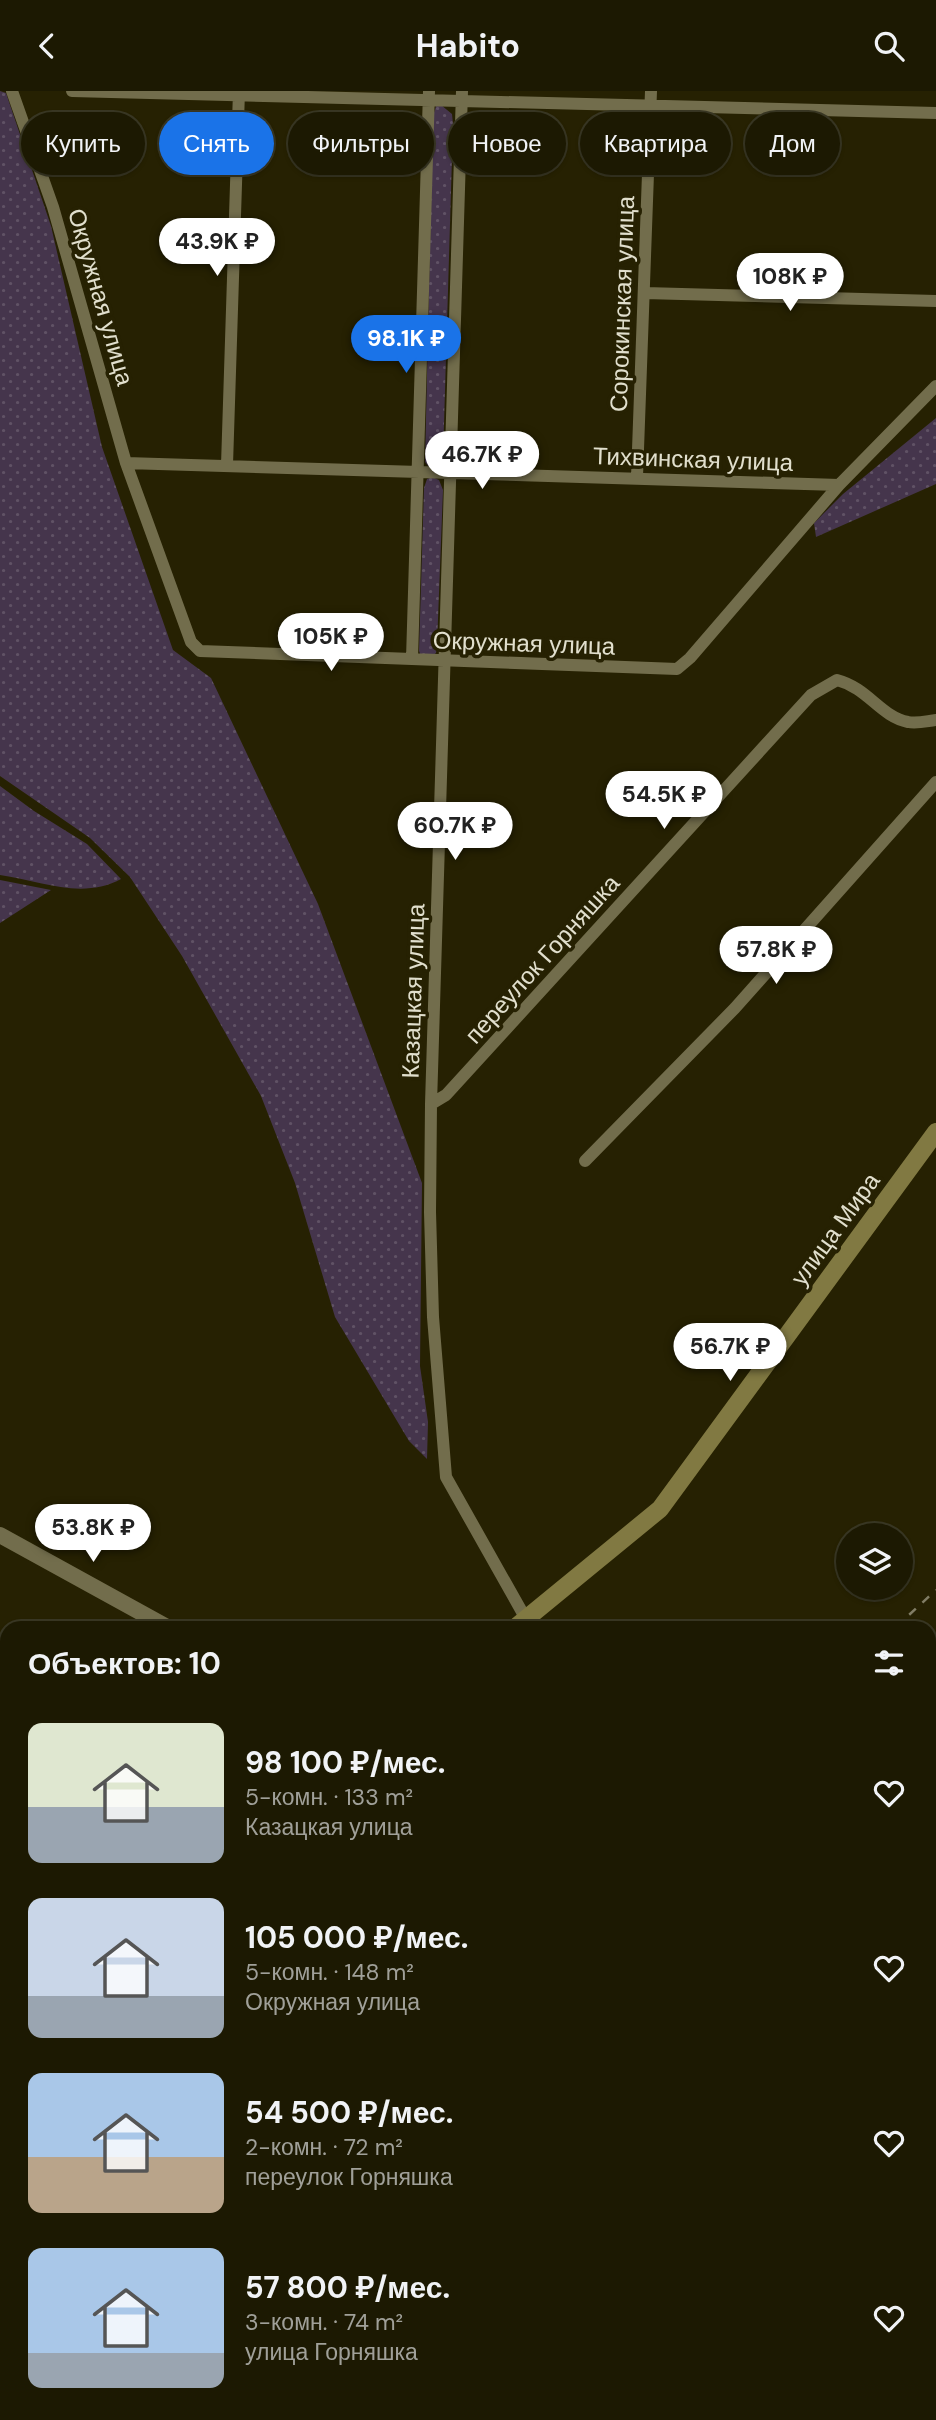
<!DOCTYPE html>
<html lang="ru">
<meta charset="utf-8">
<style>
body{margin:0;font-family:"DM Sans",sans-serif;background:#292611;color:#f1f3f6;height:100vh;display:flex;flex-direction:column;font-size:26px;white-space:nowrap}
*{box-sizing:border-box;margin:0}
p{font-size:23px;color:#a0a099}
.icon{flex:none;width:38px;height:38px;fill:none;stroke:currentColor;stroke-width:2;stroke-linecap:round;stroke-linejoin:round}
.map{position:relative;flex:1;overflow:hidden}
.panel{position:absolute;left:0px;top:1530px;width:936px;height:800px;display:flex;flex-direction:column;background:#1c1902;border-radius:21px 21px 0 0;box-shadow:0 2px 5px #0004,0 0 0 2px #3a3824}
.panel>*{flex:none}
.banner{position:absolute;left:21px;top:21px;width:894px;height:63px;display:flex;gap:14px}
.controls{position:absolute;left:836px;top:1432px;display:grid;gap:14px}
.controls a{display:grid;place-items:center;width:77px;height:77px;border-radius:50%;background:#1c1902;box-shadow:0 2px 5px #0004,0 0 0 2px #3a3824;font-size:35px}
.price{position:absolute;translate:-50% -60px;padding:0 16px;border-radius:24px;background:#fff;color:#222;font-size:23px;line-height:46px;filter:drop-shadow(0 2px 4px #0008)}
.price::after{content:'';position:absolute;left:50%;top:42px;width:21px;height:16px;margin-left:-10px;background:inherit;clip-path:polygon(0 0,100% 0,50% 100%)}
.price.current{background:#1a73e8;color:#fff}
ul{padding:0;list-style:none}
li{display:flex;align-items:center;gap:21px;height:175px;padding:0 28px}
li span{display:grid;place-items:center;flex:none;width:196px;height:140px;border-radius:14px;color:#555}
li>.icon{margin-inline-start:auto}
span .icon{width:84px;height:84px;fill:#fffc;stroke-width:1}
li b{font-size:30px}
h2{display:flex;justify-content:space-between;align-items:center;height:84px;padding:0 28px;font-size:30px}
.pill{padding:0 24px;border-radius:32px;background:#1c1902;box-shadow:0 2px 5px #0004,0 0 0 2px #3a3824;font-size:24px;line-height:63px}
.pill.current{background:#1a73e8;color:#fff}
header{display:flex;justify-content:space-between;align-items:center;height:91px;padding:0 28px;background:#1c1902;font-size:32px;font-weight:700}
.map>svg:first-child{display:block}
.grass{fill:url(#grass-dots)}
.lines{fill:none;stroke-linecap:round;stroke-linejoin:round}
.river{stroke:#120318;stroke-width:18}
.minor{stroke:#726d4c;stroke-width:12}
.tertiary{stroke:#726d4c;stroke-width:16}
.secondary{stroke:#817942;stroke-width:18}
.primary{stroke:#918637;stroke-width:19}
.rail{stroke:#817d65;stroke-width:2.5;stroke-dasharray:9 9;stroke-linecap:butt}
.labels{text-anchor:middle;dominant-baseline:central;stroke-width:7;stroke-linejoin:round;paint-order:stroke}
.street-label{font-size:24px;fill:#e1dfcd;stroke:#262102}
</style>
<header><svg class="icon" aria-label="back" viewBox="0 0 24 24"><path d="M15 5l-7 7 7 7"/></svg>Habito<svg class="icon" aria-label="search" viewBox="0 0 24 24"><circle cx="10" cy="10" r="6"/><path d="M15 15l6 6"/></svg></header>
<div class="map">
<svg width="936" height="2329" viewBox="0 0 936 2329">
<defs>
<pattern id="grass-dots" width="8" height="8" patternUnits="userSpaceOnUse" patternTransform="scale(1.75)"><rect width="8" height="8" fill="#45354c"/><path d="M2 2h.1M6 6h.1" fill="none" stroke="#605265" stroke-width="1.8" stroke-linecap="round"/></pattern>
</defs>
<rect width="100%" height="100%" fill="#262102"/>
<!-- grass -->
<path class="grass" d="M0,0l6,2 45,133 51,221 71,203 38,28 107,226 104,279 -2,183 8,56 -1,37 -18,-18 -74,-124 -40,-134 -34,-87 -79,-140 -52,-79 -40,-39 -90,-62z
M441,14l11,9 1,10 -10,333 -3,10 -12,-1 -3,-4 8,-346 3,-10z
M936,327v66l-120,53 -2,-14 29,-29z
M432,386l7,3 4,10 -6,155 -1,8 -5,4 -10,-1 -2,-5 5,-163 3,-9z
M0,695l34,25 53,33 34,35c-39,21 -80,2 -121,-4z
M0,789l51,10 -51,33z"/>
<g class="lines">
<!-- river -->
<path class="river" d="M929,2264h7
M781,2329l7,-7"/>
<!-- minor -->
<path class="minor" d="M12,0l41,116 73,256 65,179 9,9 477,18 13,-11 149,-173 97,-99
M72,0l864,22
M462,0l-31,1013 -1,108 3,105 13,160 80,142
M645,202l291,8
M126,372l713,22
M227,374l12,-374
M637,386l14,-386
M412,568l17,-568
M431,1013l15,-9 365,-400 26,-15c31,8 44,37 71,42 9,2 19,-1 28,-2
M585,1070l150,-153 201,-226"/>
<!-- tertiary -->
<path class="tertiary" d="M0,1444l167,92"/>
<!-- secondary -->
<path class="secondary" d="M516,1536l144,-118 276,-377
M0,1987l7,-6"/>
<!-- primary -->
<path class="primary" d="M0,2185h7
M0,2201l7,1
M929,2205h7
M929,2219h7"/>
<!-- rail -->
<path class="rail" d="M896,1536l40,-37
M929,1748l7,-4
M929,1764l7,-4
M929,1802l7,-2
M68,2329l7,-7
M147,2329l3,-7
M182,2329l3,-7
M219,2329l2,-7"/>
</g>
<g class="labels">
<!-- street labels -->
<g class="street-label">
<text transform="translate(101 206) rotate(74)">Окружная улица</text>
<text transform="translate(622 213) rotate(-88)">Сорокинская улица</text>
<text transform="translate(693 368) rotate(2)">Тихвинская улица</text>
<text transform="translate(524 552) rotate(2)">Окружная улица</text>
<text transform="translate(542 868) rotate(-48)">переулок Горняшка</text>
<text transform="translate(413 900) rotate(-88)">Казацкая улица</text>
<text transform="translate(835 1138) rotate(-54)">улица Мира</text>
</g>
</g>
</svg>
<div class="controls">
<a><svg class="icon" aria-label="layers" viewBox="0 0 24 24"><path d="M12 4l9 5-9 5-9-5zM3 14l9 5 9-5"/></svg></a>
</div>
<b class="price" style="left:217px;top:187px">43.9K ₽</b>
<b class="price" style="left:790px;top:222px">108K ₽</b>
<b class="price current" style="left:406px;top:284px">98.1K ₽</b>
<b class="price" style="left:482px;top:400px">46.7K ₽</b>
<b class="price" style="left:331px;top:582px">105K ₽</b>
<b class="price" style="left:664px;top:740px">54.5K ₽</b>
<b class="price" style="left:455px;top:771px">60.7K ₽</b>
<b class="price" style="left:776px;top:895px">57.8K ₽</b>
<b class="price" style="left:730px;top:1292px">56.7K ₽</b>
<b class="price" style="left:93px;top:1473px">53.8K ₽</b>
<div class="banner">
<a class="pill">Купить</a>
<a class="pill current">Снять</a>
<a class="pill">Фильтры</a>
<a class="pill">Новое</a>
<a class="pill">Квартира</a>
<a class="pill">Дом</a>
</div>
<section class="panel">
<h2>Объектов: 10<svg class="icon" aria-label="filters" viewBox="0 0 24 24"><path d="M4 7h16M4 17h16"/><circle cx="9" cy="7" r="2"/><circle cx="15" cy="17" r="2"/></svg></h2>
<ul>
<li><span style="background:linear-gradient(#dfe7d0 60%,#9aa5b1 0)"><svg class="icon" aria-label="home" viewBox="0 0 24 24"><path d="M3 11l9-7 9 7M6 9v11h12V9"/></svg></span><div><b>98 100 ₽/мес.</b><p>5-комн. · 133 m²</p><p>Казацкая улица</p></div><svg class="icon" aria-label="heart" viewBox="0 0 24 24"><path d="M12 20l-8-8c-3-5 5-10 8-4 3-6 11-1 8 4z"/></svg></li>
<li><span style="background:linear-gradient(#c9d6e8 70%,#9aa5b1 0)"><svg class="icon" aria-label="home" viewBox="0 0 24 24"><path d="M3 11l9-7 9 7M6 9v11h12V9"/></svg></span><div><b>105 000 ₽/мес.</b><p>5-комн. · 148 m²</p><p>Окружная улица</p></div><svg class="icon" aria-label="heart" viewBox="0 0 24 24"><path d="M12 20l-8-8c-3-5 5-10 8-4 3-6 11-1 8 4z"/></svg></li>
<li><span style="background:linear-gradient(#a9c7e8 60%,#b9a48a 0)"><svg class="icon" aria-label="home" viewBox="0 0 24 24"><path d="M3 11l9-7 9 7M6 9v11h12V9"/></svg></span><div><b>54 500 ₽/мес.</b><p>2-комн. · 72 m²</p><p>переулок Горняшка</p></div><svg class="icon" aria-label="heart" viewBox="0 0 24 24"><path d="M12 20l-8-8c-3-5 5-10 8-4 3-6 11-1 8 4z"/></svg></li>
<li><span style="background:linear-gradient(#a9c7e8 75%,#9aa5b1 0)"><svg class="icon" aria-label="home" viewBox="0 0 24 24"><path d="M3 11l9-7 9 7M6 9v11h12V9"/></svg></span><div><b>57 800 ₽/мес.</b><p>3-комн. · 74 m²</p><p>улица Горняшка</p></div><svg class="icon" aria-label="heart" viewBox="0 0 24 24"><path d="M12 20l-8-8c-3-5 5-10 8-4 3-6 11-1 8 4z"/></svg></li>
</ul>
</section>
</div>
